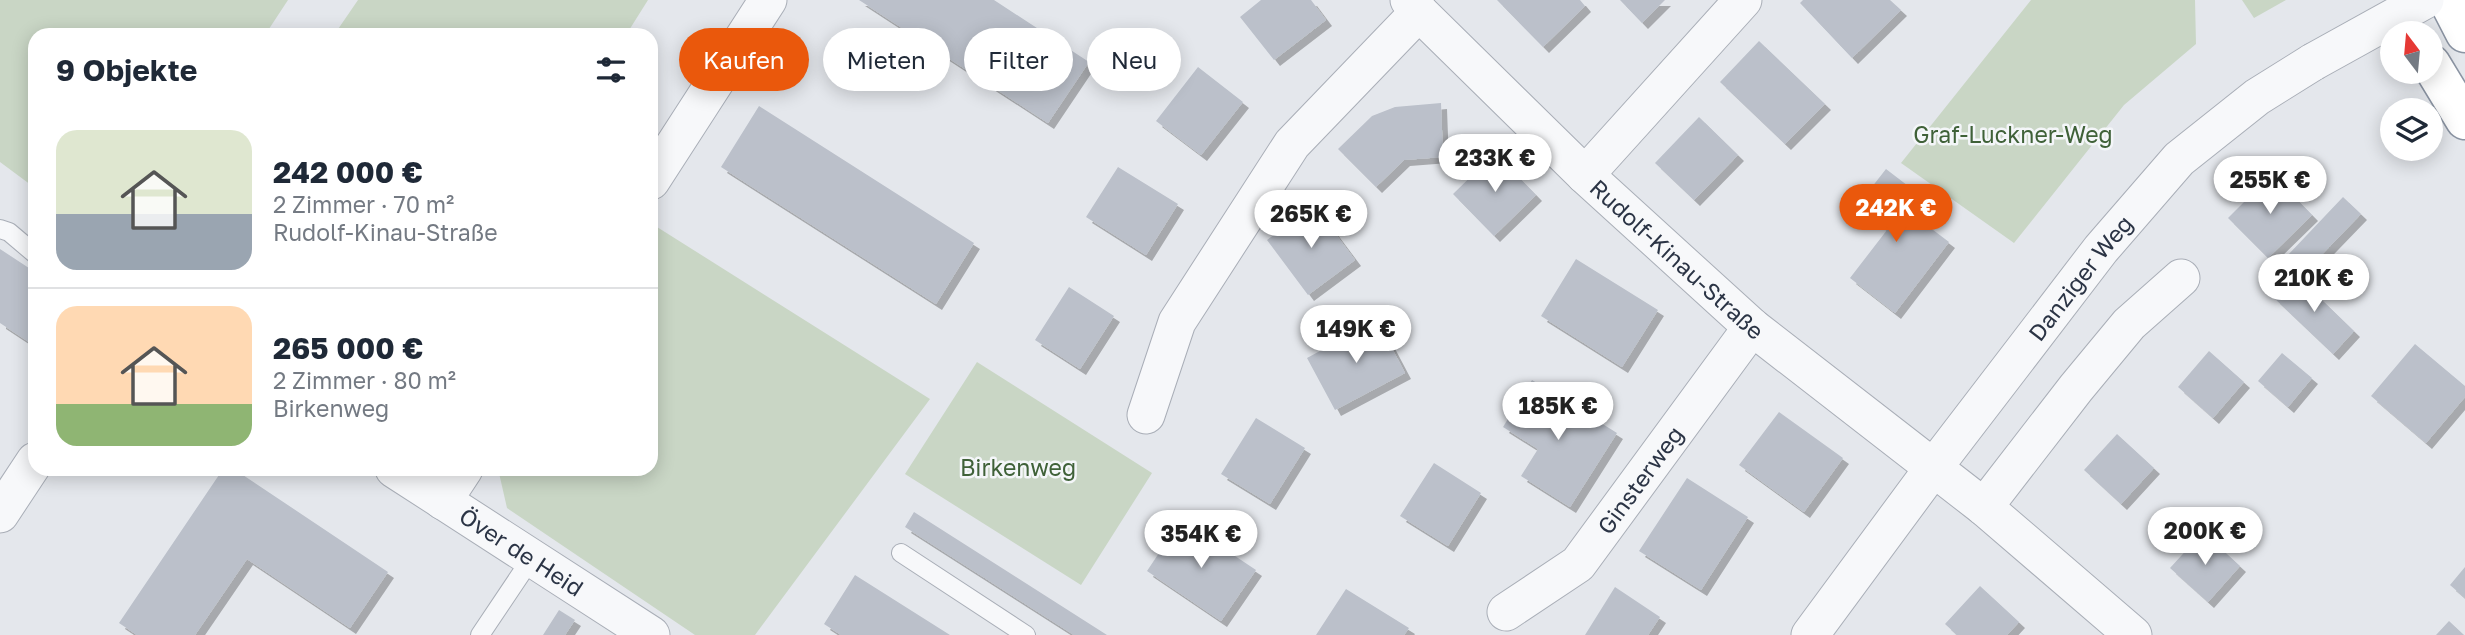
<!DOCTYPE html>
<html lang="de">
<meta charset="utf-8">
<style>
body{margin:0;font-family:"Golos Text",sans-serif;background:#f6f6f7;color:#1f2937;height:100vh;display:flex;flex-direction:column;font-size:26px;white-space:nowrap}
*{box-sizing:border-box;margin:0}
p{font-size:23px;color:#747a83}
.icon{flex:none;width:38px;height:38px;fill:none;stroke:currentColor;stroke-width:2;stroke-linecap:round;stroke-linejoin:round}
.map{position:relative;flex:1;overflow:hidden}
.details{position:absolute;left:28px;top:28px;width:630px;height:448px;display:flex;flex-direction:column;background:#fff;border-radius:21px;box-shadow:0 4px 18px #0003}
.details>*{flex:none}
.top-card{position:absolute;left:679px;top:28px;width:665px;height:63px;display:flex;gap:14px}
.needle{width:46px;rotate:344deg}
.tools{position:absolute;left:2380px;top:21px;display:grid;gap:14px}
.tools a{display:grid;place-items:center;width:63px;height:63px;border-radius:50%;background:#fff;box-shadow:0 4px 18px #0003;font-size:35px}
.price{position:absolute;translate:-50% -60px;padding:0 16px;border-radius:24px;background:#fff;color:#222;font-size:23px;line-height:46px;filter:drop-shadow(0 2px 4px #0008)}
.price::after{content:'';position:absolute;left:50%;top:42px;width:21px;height:16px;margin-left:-10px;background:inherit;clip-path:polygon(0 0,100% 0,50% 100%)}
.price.active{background:#ea580c;color:#fff}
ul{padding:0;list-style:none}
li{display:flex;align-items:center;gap:21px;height:175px;padding:0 28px}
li+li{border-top:2px solid #e0e1e3}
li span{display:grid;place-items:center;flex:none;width:196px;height:140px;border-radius:21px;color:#555}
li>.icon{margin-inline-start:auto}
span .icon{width:84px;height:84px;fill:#fffc;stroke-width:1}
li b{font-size:30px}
h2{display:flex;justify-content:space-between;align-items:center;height:84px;padding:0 28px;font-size:30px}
.tag{padding:0 24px;border-radius:32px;background:#fff;box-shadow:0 4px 18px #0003;font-size:24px;line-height:63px}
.tag.active{background:#ea580c;color:#fff}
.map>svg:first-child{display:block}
.green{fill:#c9d6c5}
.building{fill:#bbc0ca;filter:url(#shadow)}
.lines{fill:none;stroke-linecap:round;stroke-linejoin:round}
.service-casing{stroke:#a9aeb7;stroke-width:20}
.minor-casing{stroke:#a9aeb7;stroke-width:39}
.trunk-casing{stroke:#8b94a3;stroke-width:41}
.service{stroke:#f7f8fa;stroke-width:18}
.minor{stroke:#f7f8fa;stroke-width:37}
.trunk{stroke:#fff;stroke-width:38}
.minor-bridge-casing{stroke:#a9aeb7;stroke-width:39;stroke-linecap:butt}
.minor-bridge{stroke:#f7f8fa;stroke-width:37}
.labels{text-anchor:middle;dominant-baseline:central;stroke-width:5;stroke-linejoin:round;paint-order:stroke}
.park-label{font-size:23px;fill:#3f6138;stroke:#f4f6f9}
.street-label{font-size:23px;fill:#2b3445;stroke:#f4f6f9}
</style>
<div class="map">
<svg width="2465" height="635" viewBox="0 0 2465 635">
<defs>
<filter id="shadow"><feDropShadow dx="6" dy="6" stdDeviation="0" flood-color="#0004"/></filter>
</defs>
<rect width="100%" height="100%" fill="#e4e7ec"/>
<!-- green -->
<path class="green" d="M0,0h288l-23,35h-230v153l-35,-26z
M358,0h290l-22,35h-292z
M2031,0h164l1,44 -72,61 -110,138 -113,-80z
M2242,0h44l-32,18z
M657,227l273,172 -175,236h-60l-188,-127 -8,-35 2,-4h150v-233z
M977,362l175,111 -71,112 -176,-111z"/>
<!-- building -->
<path class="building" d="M859,0h135l95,62 -41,61z
M1261,0h50l15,20 -52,40 -34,-43z
M1497,0h83l5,6 -42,41z
M1620,0h45l-23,23z
M1803,0h87l11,10 -49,48 -52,-55z
M1759,41l66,63 -40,40 -65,-62z
M1198,67l45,35 -42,53 -45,-34z
M1441,103l2,54 -39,3 -28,27 -38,-38 34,-33 23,-9z
M759,106l215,137 -38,61 -215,-137z
M1699,117l39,38 -44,45 -39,-37z
M1495,153l41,42 -42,41 -41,-42z
M1118,167l60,37 -32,51 -60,-38z
M1886,169l30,23 -12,16 45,34 -54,71 -45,-35 37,-48 -30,-24z
M2272,174l40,41 -44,43 -40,-40z
M2343,197l18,17 -56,58 -18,-16z
M1314,205l41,55 -47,35 -41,-55z
M0,249l35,23v74l-35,-23z
M1576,259l82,51 -36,57 -81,-51z
M2296,275l58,56 -21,23 -59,-56z
M1069,287l45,29 -34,53 -45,-29z
M1377,320l28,53 -70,37 -28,-52z
M2415,344l50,42v11l-39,46 -55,-47z
M2209,351l35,31 -31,36 -35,-31z
M2282,353l30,25 -24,29 -30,-26z
M1532,380l85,53 -47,74 -49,-31 17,-27 -35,-22z
M1779,412l64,46 -39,54 -65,-47z
M1256,418l49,30 -35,56 -49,-30z
M2117,434l37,34 -33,36 -37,-34z
M1434,463l47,30 -33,53 -48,-30z
M223,469h11l154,103 -38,56 -103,-69 -52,76h-58l-18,-12z
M1687,478l61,39 -47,73 -62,-39z
M914,512l193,123h-33l-169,-108z
M1181,520l75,50 -35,51 -74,-50z
M2203,532l37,34 -32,36 -38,-34z
M2465,567v31l-15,-13z
M855,575l95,60h-109l-17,-11z
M1980,586l39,36 -12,13h-50l-12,-11z
M1615,587l45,30 -12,18h-63z
M1346,589l63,39 -5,7h-88z
M559,610l16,10 -10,15h-22z
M2449,621l15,14h-28z"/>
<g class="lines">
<defs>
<path id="service" d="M0,229l9,3 26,22
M901,553l125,82
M480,635l51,-76"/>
<g id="minor">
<path id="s1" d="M1409,0l10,12 166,163 167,152 232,180 149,128"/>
<path d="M1585,175l158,-175"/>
<path d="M651,181l117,-181"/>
<path d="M1146,415l31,-93 115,-178 127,-132"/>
<path id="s2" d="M394,469l257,166"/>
<path d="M443,501l21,-32"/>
<path d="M1984,507l92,-119 53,-64 52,-46"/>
<path d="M0,514l35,-53"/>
<path id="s3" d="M1506,612l72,-48 174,-237"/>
<path id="s4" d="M1810,635l124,-168 167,-218 78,-90 78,-62 56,-35"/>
</g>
<path id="trunk" d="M2448,0l17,33
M2431,64l34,56"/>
</defs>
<!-- service casing -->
<use href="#service" class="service-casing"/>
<!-- minor casing -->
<use href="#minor" class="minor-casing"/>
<!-- trunk casing -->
<use href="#trunk" class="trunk-casing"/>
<!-- service -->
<use href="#service" class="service"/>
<!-- minor -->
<use href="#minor" class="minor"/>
<!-- trunk -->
<use href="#trunk" class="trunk"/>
<defs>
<path id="minor-bridge" d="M2313,62l112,-62"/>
</defs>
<!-- minor-bridge casing -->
<use href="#minor-bridge" class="minor-bridge-casing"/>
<!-- minor-bridge -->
<use href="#minor-bridge" class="minor-bridge"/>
</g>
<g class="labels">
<!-- park labels -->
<g class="park-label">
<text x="2013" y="134">Graf-Luckner-Weg</text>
<text x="1018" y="467">Birkenweg</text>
</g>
<!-- street labels -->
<g class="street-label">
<text stroke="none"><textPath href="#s1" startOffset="373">Rudolf-Kinau-Straße</textPath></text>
<text stroke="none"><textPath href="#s4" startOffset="448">Danziger Weg</textPath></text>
<text stroke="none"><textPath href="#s3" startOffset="191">Ginsterweg</textPath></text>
<text stroke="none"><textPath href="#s2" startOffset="152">Över de Heid</textPath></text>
</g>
</g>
</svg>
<div class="tools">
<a><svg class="needle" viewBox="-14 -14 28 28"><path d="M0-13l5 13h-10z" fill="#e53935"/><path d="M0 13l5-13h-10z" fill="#747a83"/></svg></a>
<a><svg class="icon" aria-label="layers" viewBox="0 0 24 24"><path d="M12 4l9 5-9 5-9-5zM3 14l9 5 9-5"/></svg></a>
</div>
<b class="price" style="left:1495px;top:194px">233K €</b>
<b class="price" style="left:2270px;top:216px">255K €</b>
<b class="price active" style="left:1896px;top:244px">242K €</b>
<b class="price" style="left:1311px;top:250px">265K €</b>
<b class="price" style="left:2314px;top:314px">210K €</b>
<b class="price" style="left:1356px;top:365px">149K €</b>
<b class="price" style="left:1558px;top:442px">185K €</b>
<b class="price" style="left:2205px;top:567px">200K €</b>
<b class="price" style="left:1201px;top:570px">354K €</b>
<div class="top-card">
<a class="tag active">Kaufen</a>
<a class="tag">Mieten</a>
<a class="tag">Filter</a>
<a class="tag">Neu</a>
</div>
<section class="details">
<h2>9 Objekte<svg class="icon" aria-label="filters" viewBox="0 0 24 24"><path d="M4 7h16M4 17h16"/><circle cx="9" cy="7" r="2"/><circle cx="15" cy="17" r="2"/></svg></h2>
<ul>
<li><span style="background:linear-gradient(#dfe7d0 60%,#9aa5b1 0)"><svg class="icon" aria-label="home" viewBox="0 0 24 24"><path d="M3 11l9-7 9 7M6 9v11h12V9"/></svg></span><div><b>242 000 €</b><p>2 Zimmer · 70 m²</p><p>Rudolf-Kinau-Straße</p></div></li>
<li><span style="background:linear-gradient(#ffd9b3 70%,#8fb573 0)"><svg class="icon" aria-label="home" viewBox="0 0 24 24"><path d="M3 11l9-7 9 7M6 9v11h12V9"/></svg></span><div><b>265 000 €</b><p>2 Zimmer · 80 m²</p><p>Birkenweg</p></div></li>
</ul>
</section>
</div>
